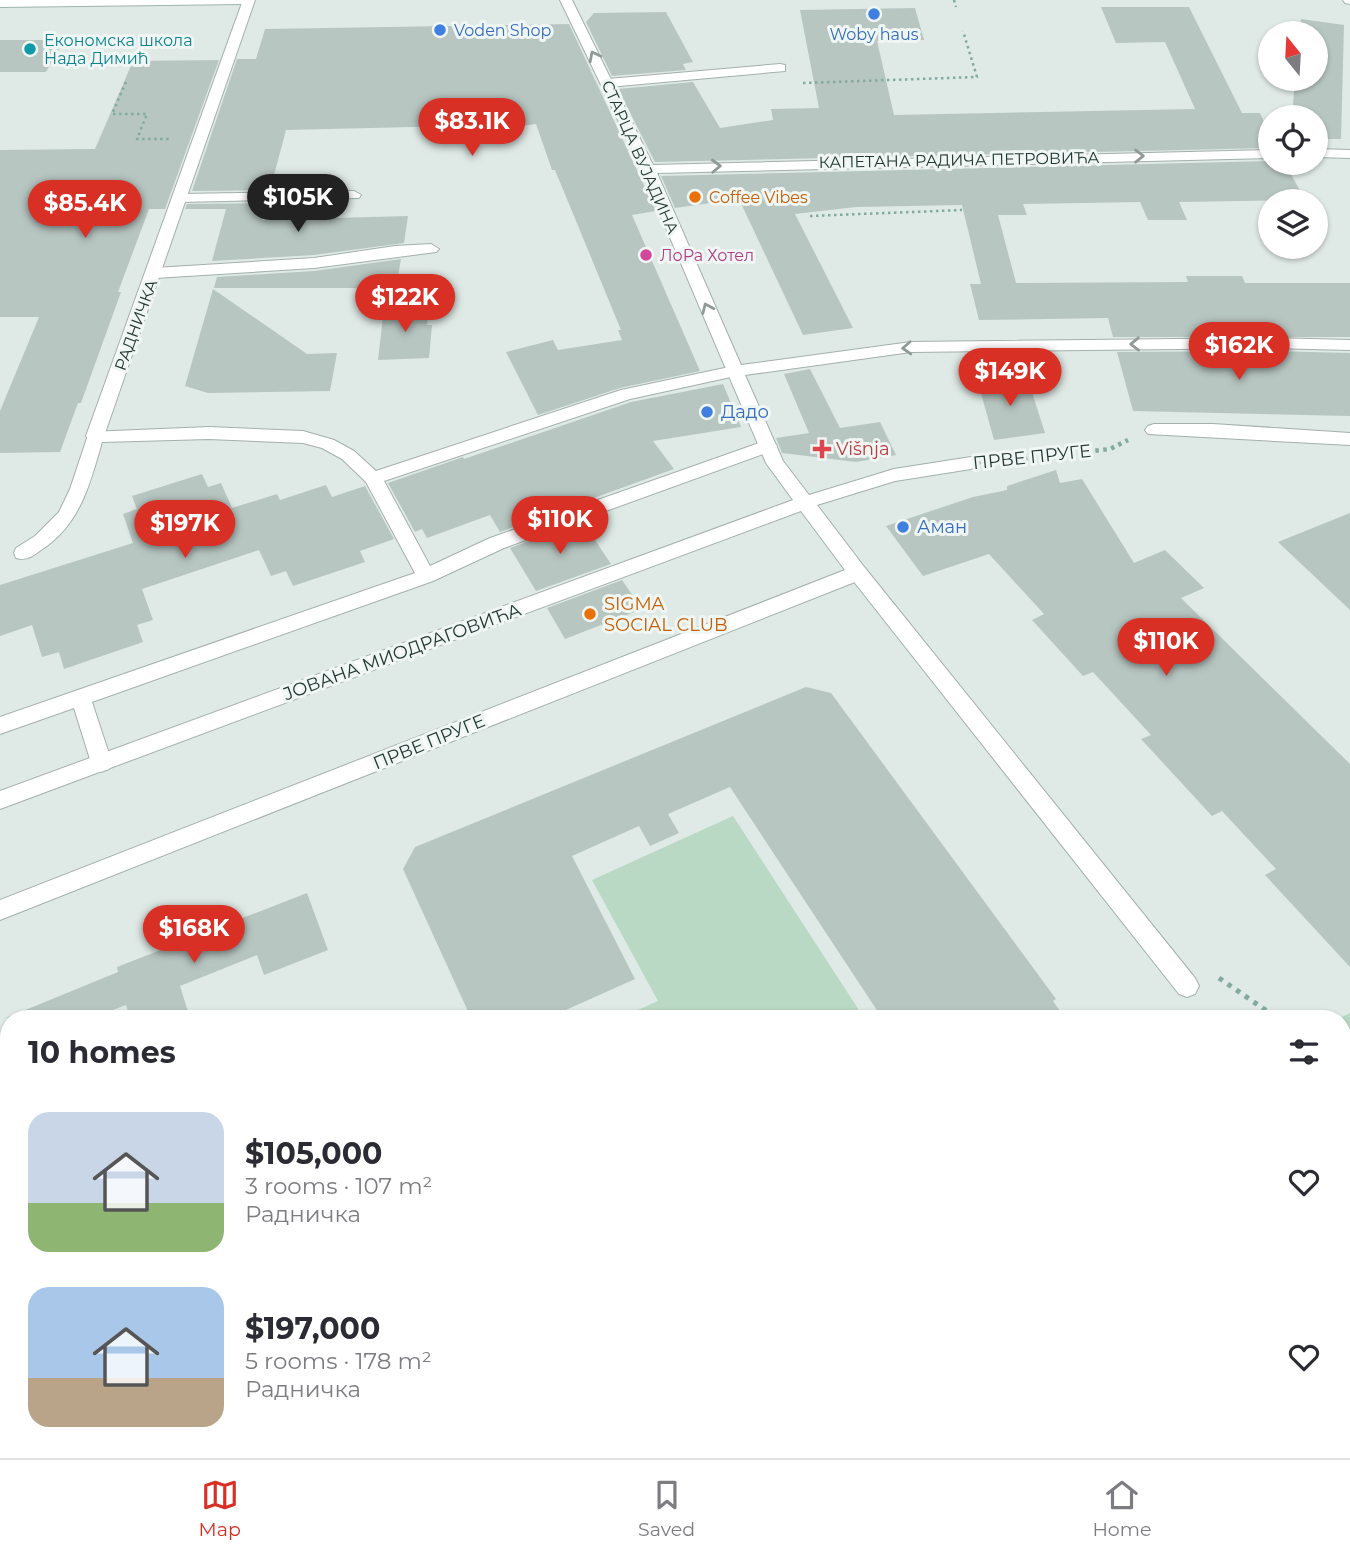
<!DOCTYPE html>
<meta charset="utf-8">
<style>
body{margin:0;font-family:Montserrat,sans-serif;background:#f2f2f3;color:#2b2b33;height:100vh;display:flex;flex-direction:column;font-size:26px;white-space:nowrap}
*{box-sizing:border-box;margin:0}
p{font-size:23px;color:#7c7c81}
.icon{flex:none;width:38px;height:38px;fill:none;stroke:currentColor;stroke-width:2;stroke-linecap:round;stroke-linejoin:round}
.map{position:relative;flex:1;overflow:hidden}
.side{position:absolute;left:0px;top:1010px;width:1351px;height:450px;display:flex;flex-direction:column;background:#fff;border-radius:28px 28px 0 0;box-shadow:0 2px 5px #0004}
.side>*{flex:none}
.needle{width:46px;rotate:342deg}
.buttons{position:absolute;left:1258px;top:21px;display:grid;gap:14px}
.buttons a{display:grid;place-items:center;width:70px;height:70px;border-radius:50%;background:#fff;box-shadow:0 2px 5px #0004;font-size:35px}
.price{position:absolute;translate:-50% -60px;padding:0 16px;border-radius:24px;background:#d93025;color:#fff;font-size:23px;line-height:46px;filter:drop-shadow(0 2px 4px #0008)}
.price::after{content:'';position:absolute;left:50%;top:42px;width:21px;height:16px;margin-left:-10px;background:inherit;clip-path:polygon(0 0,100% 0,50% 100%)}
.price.active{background:#222;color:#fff}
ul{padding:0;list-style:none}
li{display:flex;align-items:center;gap:21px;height:175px;padding:0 28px}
li span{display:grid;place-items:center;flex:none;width:196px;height:140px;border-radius:21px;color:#555}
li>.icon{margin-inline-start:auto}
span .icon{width:84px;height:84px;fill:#fffc;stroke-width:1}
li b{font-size:30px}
h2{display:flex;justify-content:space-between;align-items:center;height:84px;padding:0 28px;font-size:30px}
.dock{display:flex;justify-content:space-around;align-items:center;height:98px;border-top:2px solid #e1e1e2;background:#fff;font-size:19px;color:#7c7c81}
.dock a{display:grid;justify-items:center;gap:4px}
.dock .active{color:#d93025}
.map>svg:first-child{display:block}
.green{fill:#b9d9c4}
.building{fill:#b8c6c1}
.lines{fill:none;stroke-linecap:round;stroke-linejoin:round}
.lane-casing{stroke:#a3b0ac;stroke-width:2}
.street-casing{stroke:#a3b0ac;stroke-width:2}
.secondary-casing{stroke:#9fb4ae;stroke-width:2}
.path-far2{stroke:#82aaa1;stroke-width:2.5;stroke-dasharray:2.5 3.5;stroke-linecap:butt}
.path-far1{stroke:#82aaa1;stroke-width:4.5;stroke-dasharray:3.5 4.5;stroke-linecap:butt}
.path{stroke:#82aaa1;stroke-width:5;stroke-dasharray:4.5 6;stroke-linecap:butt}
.lane{fill:#fff;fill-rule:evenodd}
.street{fill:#fff;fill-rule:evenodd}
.secondary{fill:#fff;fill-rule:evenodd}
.oneway{stroke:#909b99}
.shop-dot{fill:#3f7fe0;stroke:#eff6f3;stroke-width:2.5}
.culture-dot{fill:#0f9aa8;stroke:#eff6f3;stroke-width:2.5}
.food-dot{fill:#e8710a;stroke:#eff6f3;stroke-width:2.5}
.hotel-dot{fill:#d1479c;stroke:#eff6f3;stroke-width:2.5}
.health-dot{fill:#e0444e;stroke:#eff6f3;stroke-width:2.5}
.labels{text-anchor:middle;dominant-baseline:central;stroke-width:6;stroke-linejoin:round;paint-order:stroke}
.far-shop-label{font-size:16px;fill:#366cbe;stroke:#eff6f3;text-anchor:start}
.far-culture-label{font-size:16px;fill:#0d838f;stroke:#eff6f3;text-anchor:start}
.far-street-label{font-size:16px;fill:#223733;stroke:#eff6f3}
.far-food-label{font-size:16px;fill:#c56008;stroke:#eff6f3;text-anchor:start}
.far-hotel-label{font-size:16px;fill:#b23c85;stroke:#eff6f3;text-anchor:start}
.shop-label{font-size:18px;fill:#366cbe;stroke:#eff6f3;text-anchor:start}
.health-label{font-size:18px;fill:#be3a42;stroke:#eff6f3;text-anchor:start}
.street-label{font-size:18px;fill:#223733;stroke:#eff6f3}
.food-label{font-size:18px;fill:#c56008;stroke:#eff6f3;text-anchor:start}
</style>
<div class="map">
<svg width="1350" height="1458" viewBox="0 0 1350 1458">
<rect width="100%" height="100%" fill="#dfe9e5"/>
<!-- green -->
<path class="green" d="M733,816l131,202h-244l38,-17 -66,-121z
M1350,1013v445h-1179l-2,-7h1173v-433h-2z"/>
<!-- building -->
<path class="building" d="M1101,7h88l53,106h18l10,21v14l-615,14 -37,-73 75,-7 27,46 53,-8 -2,-11 48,-1 -19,-98 115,-2 9,32 -47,1 17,74 301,-6 -30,-67 -49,1z
M666,12l27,50 -10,2 3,6 -74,6 -26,-54 8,-9z
M1301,19l43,6 -3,114h-25v-22h-24l3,-38h21v-46h-17z
M569,24l87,187 -24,4 68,156 -80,17 -82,27 -32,-63 47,-12 5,10 64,-10 -4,-10h3l-66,-160h-3l-16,-46 -38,5 -1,-4 -211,5 -16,60 -78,1 45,-132h19l9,-30z
M0,40h64l-18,32h-46z
M219,60l-54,149h-16l-31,83h3l-40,111h-3l-18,49 -60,1v-42l39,-94h-39v-167l95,-1 38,-88z
M1270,161l15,2 20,37 -126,2 8,18h-39l-8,-18 -117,2 4,11h-29l18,68 172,-1 -2,-6h56l3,7h105v54h-237l-5,-19 -129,2 -9,-36h11l-19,-79 -106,2 -61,7 58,114 -50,7 -64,-136 -64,9 -14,-32z
M266,203l-4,17 146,-4 -4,27 -90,12 -102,6 14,-52h-41l2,-5z
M401,259l-5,29h-182l3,-11 97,-6z
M213,289l94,65 30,-1 -7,38 -122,2 -23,-7z
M429,306l-2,19h5l-3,33 -51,2 6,-52z
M1271,351l79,2v63l-217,-5 -16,-59z
M810,369l30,59 40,-6 16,33 -40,7 -74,-9 -6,-15 33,-5 -25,-59z
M977,379l51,1 17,53 -51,7z
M723,384l18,43 -88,14 21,28 -174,63 -10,-17 -63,23 -5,-9 -7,3 -27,-49 75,-26 1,2 167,-57z
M1056,470l4,13 22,-4 52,84 31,-13 39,38 -23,10 169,166v203l-85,-92 11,-6 -54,-58 -10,5 -71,-77 10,-4 -58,-63 -10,4 -51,-56 12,-6 -55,-60 -66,22 -37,-50 87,-29 34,-7v-4z
M202,474l6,13 13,-4 11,25 45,-14 3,6 46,-15 6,12 33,-11 29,53 -34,12 5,11 -72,24 -7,-15 -15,5 -12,-26 -117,39 11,31 -16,5 6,17 -79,27 -5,-17 -17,5 -10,-32 -32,11v-51l133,-42 -10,-29 14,-5 -5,-13z
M1350,513v97l-72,-68z
M583,522l28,42 -75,27 -26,-43z
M622,580l20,29 -77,30 -18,-31z
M806,687l25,6 225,306 -3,2 12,17h-183l-152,-231 -62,27 11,19 -29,13 -11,-20 -67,30 63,123 -87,39h-77l-68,-149 12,-22z
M307,893l21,57 -64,25 -7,-20 -77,31 10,32h-60l-4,-13 -34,13h-86l112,-46 -1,-5z"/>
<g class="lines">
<defs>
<path id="lane" d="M780,64l5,1v6l-177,16 -7,-4 7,-4z
M354,191l7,4 -2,3 -178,4 -7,-4 7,-4z
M431,244l8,5 -3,3 -122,16 -159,10 -8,-5 8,-5 159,-10 81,-12z
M734,366l8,5 -2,4 -110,24 -246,82 46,85 60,-28 272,-96h12l3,4 -3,4 -270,98 -71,33 -341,121 20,61 -3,6 -8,3 -8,-3 -19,-61 -74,26v-17l415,-144 -49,-91 -24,-23 -20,-11 -19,-5 -94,-4 -107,3c-12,42 -22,83 -61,108 -8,6 -14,11 -25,8l-2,-5 2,-5 19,-12 24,-24 11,-23 19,-57 120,-5 94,4 31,9 20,11 22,20 245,-81z
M858,566l7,2 330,410 4,8 -4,8 -8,3 -8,-3 -328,-416 -3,-5 3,-5z"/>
<path id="street" d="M243,0h12l-151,436 -9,6 -6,-2 -3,-4z
M560,0h12l81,165 617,-15v8l-613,15 84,192 170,-23 360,-4 79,2v10l-79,-2 -360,4 -166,23 38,86 26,34 85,-26 77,-12 9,6 -9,6 -76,12 -78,24 48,63 3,5 -3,5 -865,342v-20l845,-330 -44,-59 -801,298v-18l793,-291 -27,-37 -132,-310z
M1316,149l34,1v8l-34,-1z
M1154,424h59l137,9v12l-202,-11 -3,-4 3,-4z"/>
<path id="secondary" d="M0,0h250l-6,4 -244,3z
M1343,0h7v4l-5,-1z"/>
</defs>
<!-- lane casing -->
<use href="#lane" class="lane-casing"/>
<!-- street casing -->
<use href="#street" class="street-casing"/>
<!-- secondary casing -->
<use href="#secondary" class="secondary-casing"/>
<!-- path-far2 -->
<path class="path-far2" d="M954,0l2,7
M126,82l-14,32h35l-10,25h34
M803,83l174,-6 -14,-46
M810,216l152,-6"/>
<!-- path-far1 -->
<path class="path-far1" d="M1000,462l110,-13 18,-9"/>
<!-- path -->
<path class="path" d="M1219,978l58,40
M1342,1064l8,5
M1342,1340l8,-5
M1234,1451l5,7
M934,1458l12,-7
M1152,1458l12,-7"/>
<!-- lane -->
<use href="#lane" class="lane"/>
<!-- street -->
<use href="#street" class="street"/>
<!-- secondary -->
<use href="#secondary" class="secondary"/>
</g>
<!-- one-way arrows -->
<defs><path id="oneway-chevron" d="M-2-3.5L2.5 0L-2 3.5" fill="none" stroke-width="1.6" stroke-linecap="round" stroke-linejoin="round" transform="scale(1.75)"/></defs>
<g class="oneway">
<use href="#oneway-chevron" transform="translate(594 56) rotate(-117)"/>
<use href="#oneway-chevron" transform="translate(1139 156) rotate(-1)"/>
<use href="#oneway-chevron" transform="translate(716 166) rotate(-2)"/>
<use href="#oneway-chevron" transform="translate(707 308) rotate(-114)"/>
<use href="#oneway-chevron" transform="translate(1135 344) rotate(179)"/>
<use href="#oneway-chevron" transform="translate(907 348) rotate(177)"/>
</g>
<!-- markers -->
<g class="shop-dot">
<circle cx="874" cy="14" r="7"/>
<circle cx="440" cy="30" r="7"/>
<circle cx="707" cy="412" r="7"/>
<circle cx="903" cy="527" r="7"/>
</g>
<circle class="culture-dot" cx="30" cy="49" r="7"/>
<g class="food-dot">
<circle cx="695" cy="197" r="7"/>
<circle cx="590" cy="614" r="7"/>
</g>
<circle class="hotel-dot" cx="646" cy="255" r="7"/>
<path class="health-dot" d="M818.5 438.5h7v7h7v7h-7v7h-7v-7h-7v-7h7z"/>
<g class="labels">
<!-- far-shop labels -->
<g class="far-shop-label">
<text x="454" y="30">Voden Shop</text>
<text x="874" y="34" text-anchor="middle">Woby haus</text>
</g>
<!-- far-culture labels -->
<g class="far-culture-label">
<text x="44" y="40">Економска школа<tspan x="44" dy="18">Нада Димић</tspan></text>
</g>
<!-- far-street labels -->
<g class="far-street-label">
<text transform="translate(640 157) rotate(66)">СТАРЦА ВУЈАДИНА</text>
<text transform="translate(959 160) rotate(-1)">КАПЕТАНА РАДИЧА ПЕТРОВИЋА</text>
<text transform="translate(136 325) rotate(-70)">РАДНИЧКА</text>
</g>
<!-- far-food labels -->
<g class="far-food-label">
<text x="709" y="197">Coffee Vibes</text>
</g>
<!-- far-hotel labels -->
<g class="far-hotel-label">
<text x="660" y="255">ЛоРа Хотел</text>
</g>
<!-- shop labels -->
<g class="shop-label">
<text x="721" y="412">Дадо</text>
<text x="917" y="527">Аман</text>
</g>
<!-- health labels -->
<g class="health-label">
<text x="836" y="449">Višnja</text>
</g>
<!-- street labels -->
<g class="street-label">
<text transform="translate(1032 457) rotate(-6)">ПРВЕ ПРУГЕ</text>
<text transform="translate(402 652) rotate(-20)">ЈОВАНА МИОДРАГОВИЋА</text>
<text transform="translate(429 742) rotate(-22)">ПРВЕ ПРУГЕ</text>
</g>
<!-- food labels -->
<g class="food-label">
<text x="604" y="604">SIGMA<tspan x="604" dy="21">SOCIAL CLUB</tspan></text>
</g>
</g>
</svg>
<div class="buttons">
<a><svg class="needle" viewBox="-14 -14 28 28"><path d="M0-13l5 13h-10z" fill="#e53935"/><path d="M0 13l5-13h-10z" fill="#7c7c81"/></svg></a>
<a><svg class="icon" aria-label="locate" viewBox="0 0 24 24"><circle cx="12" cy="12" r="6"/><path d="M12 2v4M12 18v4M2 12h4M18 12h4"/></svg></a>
<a><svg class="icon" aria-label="layers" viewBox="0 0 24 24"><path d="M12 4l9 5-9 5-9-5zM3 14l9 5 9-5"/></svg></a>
</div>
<b class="price" style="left:472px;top:158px">$83.1K</b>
<b class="price active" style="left:298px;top:234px">$105K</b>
<b class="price" style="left:85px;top:240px">$85.4K</b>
<b class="price" style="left:405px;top:334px">$122K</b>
<b class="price" style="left:1239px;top:382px">$162K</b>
<b class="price" style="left:1010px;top:408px">$149K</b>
<b class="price" style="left:560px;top:556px">$110K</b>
<b class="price" style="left:185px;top:560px">$197K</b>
<b class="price" style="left:1166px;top:678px">$110K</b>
<b class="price" style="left:194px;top:965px">$168K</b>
<section class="side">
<h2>10 homes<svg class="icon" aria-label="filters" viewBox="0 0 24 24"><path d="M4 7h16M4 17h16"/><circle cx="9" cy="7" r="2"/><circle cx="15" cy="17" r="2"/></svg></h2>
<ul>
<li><span style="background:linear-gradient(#c9d6e8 65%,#8fb573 0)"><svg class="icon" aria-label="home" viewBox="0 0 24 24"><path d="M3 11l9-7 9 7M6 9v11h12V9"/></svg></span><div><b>$105,000</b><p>3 rooms · 107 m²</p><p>Радничка</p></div><svg class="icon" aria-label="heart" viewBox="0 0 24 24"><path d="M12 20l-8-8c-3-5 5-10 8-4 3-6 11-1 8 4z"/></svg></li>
<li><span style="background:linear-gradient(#a9c7e8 65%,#b9a48a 0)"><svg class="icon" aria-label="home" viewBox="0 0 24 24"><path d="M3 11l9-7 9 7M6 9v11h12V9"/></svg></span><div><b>$197,000</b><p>5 rooms · 178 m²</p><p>Радничка</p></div><svg class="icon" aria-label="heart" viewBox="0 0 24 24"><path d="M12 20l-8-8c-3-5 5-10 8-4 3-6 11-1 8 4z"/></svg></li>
</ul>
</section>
</div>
<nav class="dock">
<a class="active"><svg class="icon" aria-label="map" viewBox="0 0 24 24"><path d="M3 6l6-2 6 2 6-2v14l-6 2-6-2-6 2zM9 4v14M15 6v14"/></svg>Map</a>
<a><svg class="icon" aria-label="saved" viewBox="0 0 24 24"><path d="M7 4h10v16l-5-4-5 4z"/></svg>Saved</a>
<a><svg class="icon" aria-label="home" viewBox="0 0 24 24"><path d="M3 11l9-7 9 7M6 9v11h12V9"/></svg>Home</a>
</nav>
